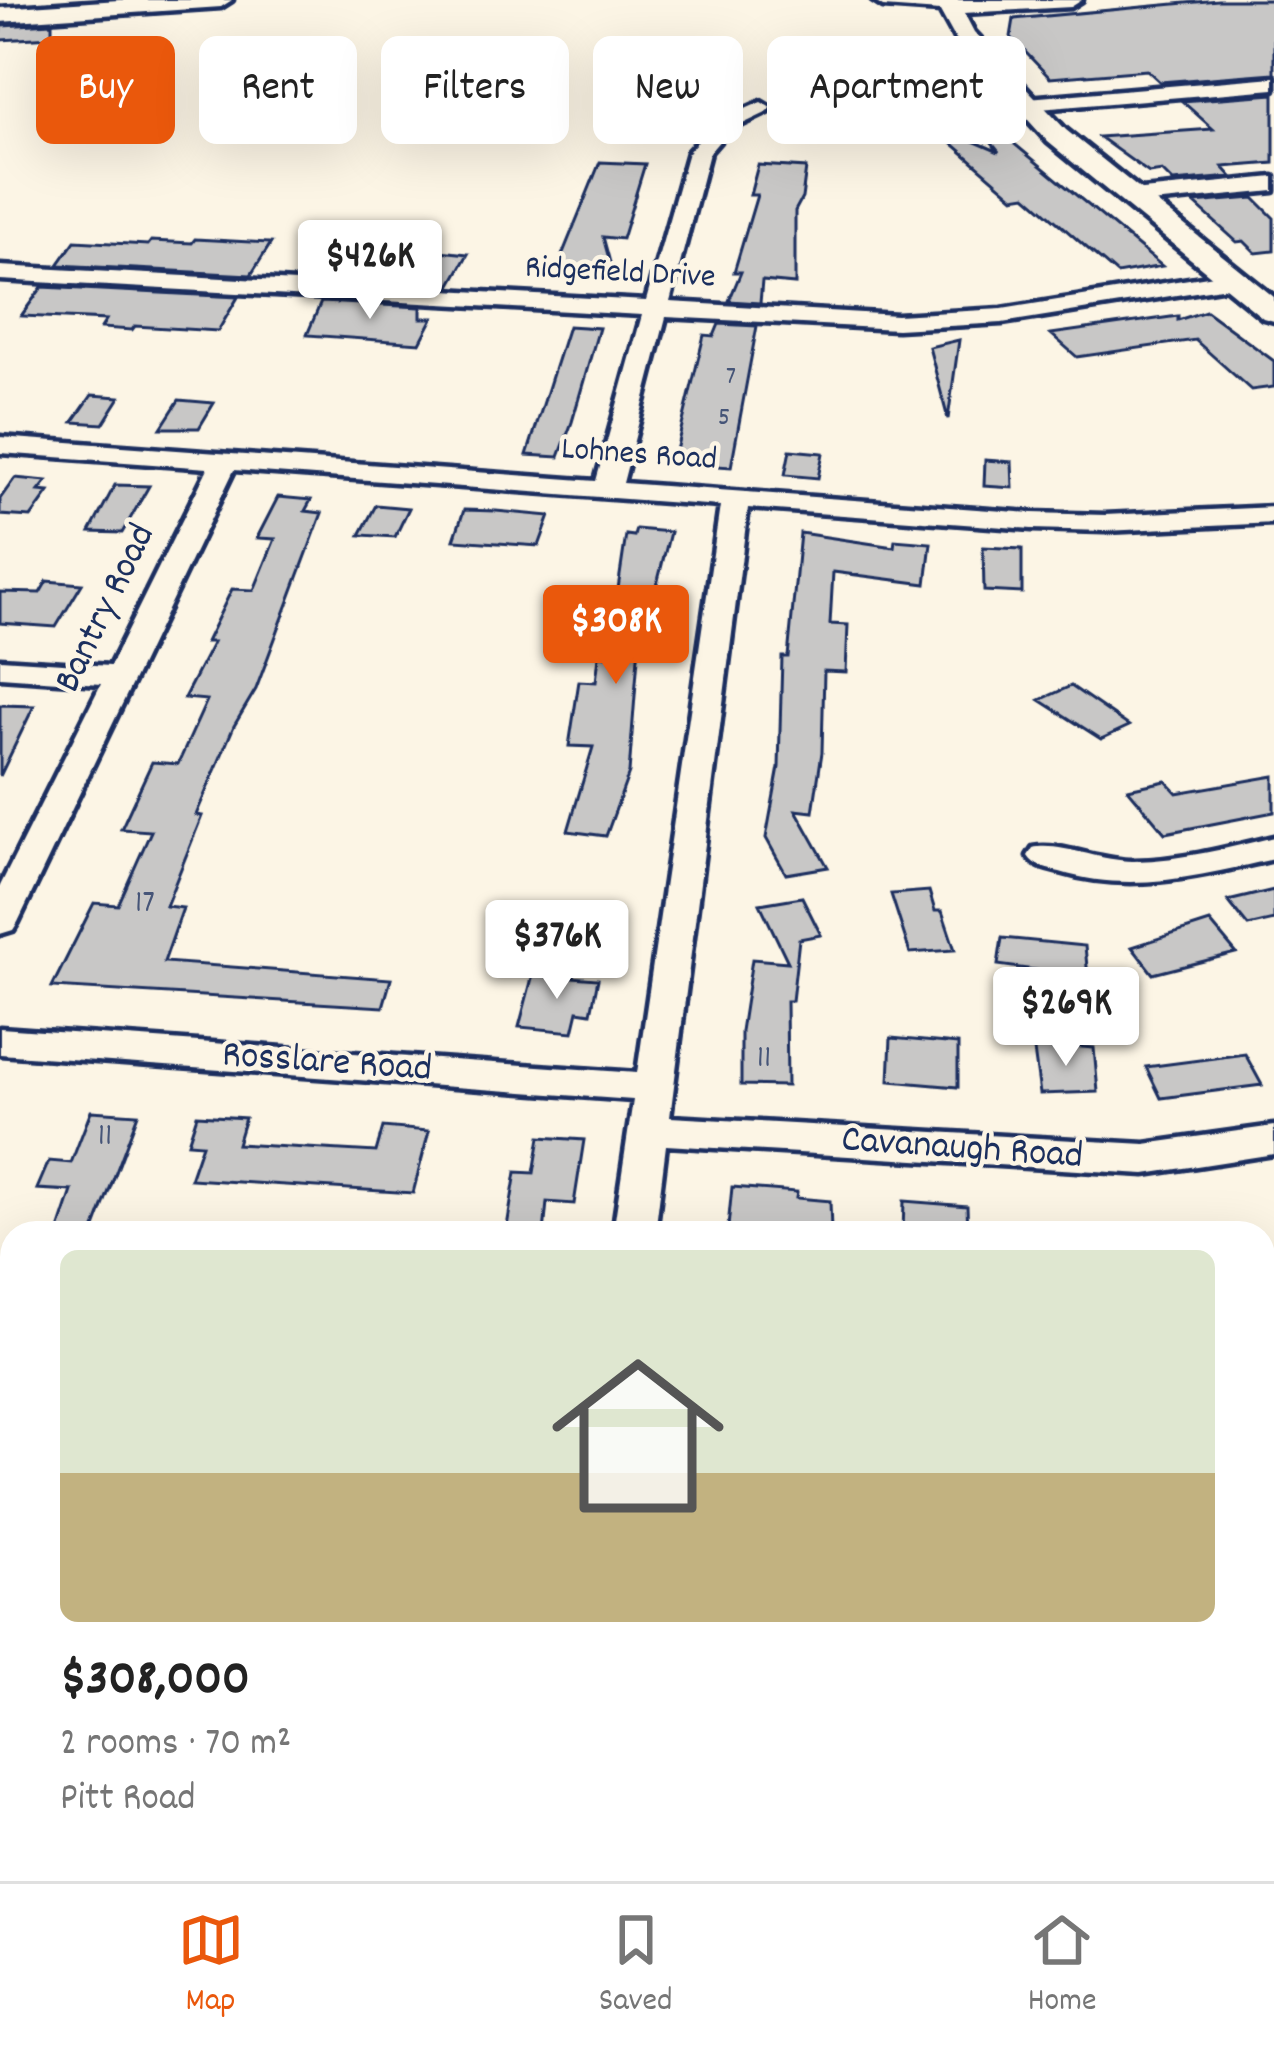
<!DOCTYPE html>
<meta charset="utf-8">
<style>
body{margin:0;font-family:Dekko,sans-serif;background:#f6f6f6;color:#222;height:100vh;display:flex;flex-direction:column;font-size:45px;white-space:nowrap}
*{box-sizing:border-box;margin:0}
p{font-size:39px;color:#767676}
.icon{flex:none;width:66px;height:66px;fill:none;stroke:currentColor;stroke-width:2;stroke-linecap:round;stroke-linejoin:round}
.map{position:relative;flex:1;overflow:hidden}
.drawer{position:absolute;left:0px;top:1221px;width:1275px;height:660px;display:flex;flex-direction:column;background:#fff;border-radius:36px 36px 0 0;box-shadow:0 12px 48px #0002}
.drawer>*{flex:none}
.banner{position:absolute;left:36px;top:36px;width:1203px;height:108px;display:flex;gap:24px}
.price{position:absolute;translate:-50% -102px;padding:0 27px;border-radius:12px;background:#fff;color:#222;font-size:39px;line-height:78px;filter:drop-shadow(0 3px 6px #0008)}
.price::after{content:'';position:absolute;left:50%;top:72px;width:36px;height:27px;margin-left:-18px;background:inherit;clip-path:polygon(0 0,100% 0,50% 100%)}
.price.on{background:#ea580c;color:#fff}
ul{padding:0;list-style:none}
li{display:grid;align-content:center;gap:24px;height:636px;padding:0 60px}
li span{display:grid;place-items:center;height:372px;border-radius:18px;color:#555}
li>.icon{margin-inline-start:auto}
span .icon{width:216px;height:216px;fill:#fffc;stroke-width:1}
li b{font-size:51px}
.pill{padding:0 42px;border-radius:18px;background:#fff;box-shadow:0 12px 48px #0002;font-size:42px;line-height:108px}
.pill.on{background:#ea580c;color:#fff}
.dock{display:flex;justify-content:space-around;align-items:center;height:168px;border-top:3px solid #e0e0e0;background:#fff;font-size:33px;color:#767676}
.dock a{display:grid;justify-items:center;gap:6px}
.dock .on{color:#ea580c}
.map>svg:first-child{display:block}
.building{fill:#c8c7c6;stroke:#1b2f5e;stroke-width:3}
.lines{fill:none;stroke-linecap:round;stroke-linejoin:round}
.minor-casing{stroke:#1b2f5e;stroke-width:9}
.tertiary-casing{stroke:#1b2f5e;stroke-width:9}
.minor{fill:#fcf5e5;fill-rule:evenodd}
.tertiary{fill:#fcf5e5;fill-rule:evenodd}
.labels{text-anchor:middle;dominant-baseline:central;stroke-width:9;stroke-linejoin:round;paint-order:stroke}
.far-number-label{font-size:27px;fill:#465578}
.far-street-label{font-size:33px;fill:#1b2f5e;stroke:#fcf5e5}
.number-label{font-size:33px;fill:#465578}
.street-label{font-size:39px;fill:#1b2f5e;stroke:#fcf5e5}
</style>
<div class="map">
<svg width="1274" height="1881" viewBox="0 0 1274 1881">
<rect width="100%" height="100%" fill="#fcf5e5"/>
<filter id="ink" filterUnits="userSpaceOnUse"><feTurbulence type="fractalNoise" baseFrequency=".00833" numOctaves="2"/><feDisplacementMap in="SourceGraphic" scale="24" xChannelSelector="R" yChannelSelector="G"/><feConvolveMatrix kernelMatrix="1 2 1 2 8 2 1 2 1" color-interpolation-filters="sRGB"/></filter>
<g filter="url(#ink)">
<!-- building -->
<path class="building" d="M1218,0h56v73l-114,9 -13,-12 -97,8 -39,-41 3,-18z
M52,23v14l-51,3 1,-14z
M1274,94v69l-51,4 9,10 -59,5 -11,-11 -13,2 -50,-36 114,-8 -31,-28z
M943,128l56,24 -9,-11 10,-9 162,134 -45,8 -91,-79 -12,2 -74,-64z
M600,162l45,2 -23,75 -19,-2 11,40 -62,3z
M758,165l48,3 -4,30 -7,13v73l-33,-3 -2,22 -31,-2 12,-29h-7l23,-77h-7z
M1254,198l20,20v33l-18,2 -12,-12 -7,1 -43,-39z
M195,239l76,4 -20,32 -193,-10 17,-24 73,4 3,-4 41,2z
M342,247l98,4 28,3 -18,32 -120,-7z
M42,287l196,10 -20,34 -83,-5 -3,4 -31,-2 5,-8 -85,-4z
M321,302l100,5v11h12l-13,25 -113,-8z
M1206,311l68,50v26l-23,3 -56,-50 -118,17 -26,-23 127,-18v4z
M719,324l38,2 -26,141 -58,-4 31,-128 10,1z
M568,326l31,2 -27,94 -13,35 -32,-2z
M959,340l-11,79 -19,-72z
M92,395l28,2 -17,27 -30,-2z
M179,400l35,3 -15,25h-38z
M790,450l33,3 -5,25 -33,-3z
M985,460l27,2 1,26 -29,-2z
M15,478l32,3 -8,10 10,1 -18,25 -31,-2v-16z
M115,485l34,1 -27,47 -32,-1z
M278,497l33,3 -6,11 17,2 -66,176 -22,37 -38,89 6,1 -36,90 17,2 -19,54 227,17 -8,28 -331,-20 42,-84 24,2 33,-74 -30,-2 31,-67 26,2 29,-64 -23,-2 29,-56h-7l26,-53 22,1 21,-51 -18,-1z
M376,505l33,3 -14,29 -35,-2z
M464,510l32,1 54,5 -11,30 -85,-6z
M636,529l34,3 -20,81 4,1 -4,31 -11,-1 -10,129 -23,63 -38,-5 25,-84 -24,-1 10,-65 17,1 3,-26h9l18,-121 8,1z
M800,533l94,14 1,-7 36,3 -5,41 -93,-12 -3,52 18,1 -2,47 -22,-1 -2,81 -9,60 -17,-2 32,57 -42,7 -20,-36 13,-71 3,-110h6z
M983,547l39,2v44l-38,-2z
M47,581l35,3 -26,43 -56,-4v-31l40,1z
M1071,686l58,40 -28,13 -61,-39z
M0,705l34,1 -34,70z
M1274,776v36l-109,21 -37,-44 38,-8 11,12z
M1274,890v30l-26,6 -20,-25z
M929,891l6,20h7l13,39 -45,3 -19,-59z
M802,897l19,38 -22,4 -7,62h-6l1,85 -46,-1v-54l11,-72 36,3 -28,-58z
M1210,922l26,31 -83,21 -21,-27z
M1002,938l83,8 3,31 -90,-12z
M533,974l65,5 -7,34 -13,-2 -5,21 -54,-5z
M891,1038l67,6v43l-69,-6z
M1033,1043l61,5 4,44 -58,2z
M1245,1054l17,31 -101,13 -15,-31z
M91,1111l47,3 -45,119h-35l14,-42 -35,-2 12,-28 22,2z
M197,1115l48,3 -8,26 139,8 7,-25 46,4 -16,62 -223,-14 12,-35 -14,-1z
M540,1137l44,3 -10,64 -27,-2 -3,31h-38l10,-61 18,1z
M732,1187l65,5 -1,6 34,3 1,30 -103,-4z
M904,1201l63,5 1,27h-65z"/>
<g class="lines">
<defs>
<path id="minor" d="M1274,77v12l-246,21 -10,-6 10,-6z
M761,102l10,6 -3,4 -40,19 -19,22 -39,149 227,13 105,-6 231,-37 12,7 -12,7 -231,37 -105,6 -231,-12 -43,166 409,30 73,2 169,-8v16l-169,8 -73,-2 -284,-21 -78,609 475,27 129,-18v28l-129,20 -479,-29 -11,88h-42l20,-133 -633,-46v-26l637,45 83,-567 -486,-36 -216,452 -5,8 -13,4v-48l101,-202 -101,-7v-18l110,7 98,-198 -208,-15v-16l596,44 46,-166 -642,-35v-14l646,35 42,-149 26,-29z
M1274,177v14l-142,14 -11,-7 11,-7z
M1274,837v22c-71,16 -142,35 -214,13 -13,-3 -25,-5 -32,-16l5,-8c26,-6 70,14 101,13 48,-1 94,-13 140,-24z
M0,1770l12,1v50l-12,-1z
M645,1869h54l-1,12h-54z
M730,1869h171l5,12h-171z
M1057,1869h54l1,12h-54z"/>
<path id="tertiary" d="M119,0h113l-11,7 -221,15v-14z
M872,0h210l-11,7 -107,6 10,19 92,98 208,167v24l-11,-3 -215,-176 -92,-102 -16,-29 -57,-4z"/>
</defs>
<!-- minor casing -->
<use href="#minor" class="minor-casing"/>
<!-- tertiary casing -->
<use href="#tertiary" class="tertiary-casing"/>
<!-- minor -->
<use href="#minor" class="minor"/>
<!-- tertiary -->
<use href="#tertiary" class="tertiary"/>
</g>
</g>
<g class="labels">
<!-- far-number labels -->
<g class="far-number-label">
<text x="731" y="377">7</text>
<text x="724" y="418">5</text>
</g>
<!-- far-street labels -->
<g class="far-street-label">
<text transform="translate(620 274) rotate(3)">Ridgefield Drive</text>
<text transform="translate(639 456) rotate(4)">Lohnes Road</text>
</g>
<!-- number labels -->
<g class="number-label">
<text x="145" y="904">17</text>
<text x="764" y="1059">11</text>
<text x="105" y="1137">11</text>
</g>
<!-- street labels -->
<g class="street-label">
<text transform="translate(107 609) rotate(-64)">Bantry Road</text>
<text transform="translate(327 1064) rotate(4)">Rosslare Road</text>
<text transform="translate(962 1150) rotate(4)">Cavanaugh Road</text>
</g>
</g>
</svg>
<b class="price" style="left:370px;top:322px">$426K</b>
<b class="price on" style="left:616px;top:687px">$308K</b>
<b class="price" style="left:557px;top:1002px">$376K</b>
<b class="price" style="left:1066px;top:1069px">$269K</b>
<div class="banner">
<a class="pill on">Buy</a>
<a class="pill">Rent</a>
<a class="pill">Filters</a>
<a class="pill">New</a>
<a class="pill">Apartment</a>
</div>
<section class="drawer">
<ul>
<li><span style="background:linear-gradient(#dfe7d0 60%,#c2b280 0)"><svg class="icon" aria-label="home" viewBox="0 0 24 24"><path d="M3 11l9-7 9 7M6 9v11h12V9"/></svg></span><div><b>$308,000</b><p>2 rooms · 70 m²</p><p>Pitt Road</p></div></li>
</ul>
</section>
</div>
<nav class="dock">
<a class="on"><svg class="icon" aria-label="map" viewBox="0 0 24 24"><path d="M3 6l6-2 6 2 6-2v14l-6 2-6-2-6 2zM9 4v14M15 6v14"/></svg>Map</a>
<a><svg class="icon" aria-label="saved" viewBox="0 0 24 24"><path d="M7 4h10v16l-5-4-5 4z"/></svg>Saved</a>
<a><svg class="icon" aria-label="home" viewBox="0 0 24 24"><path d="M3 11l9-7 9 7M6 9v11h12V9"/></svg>Home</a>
</nav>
